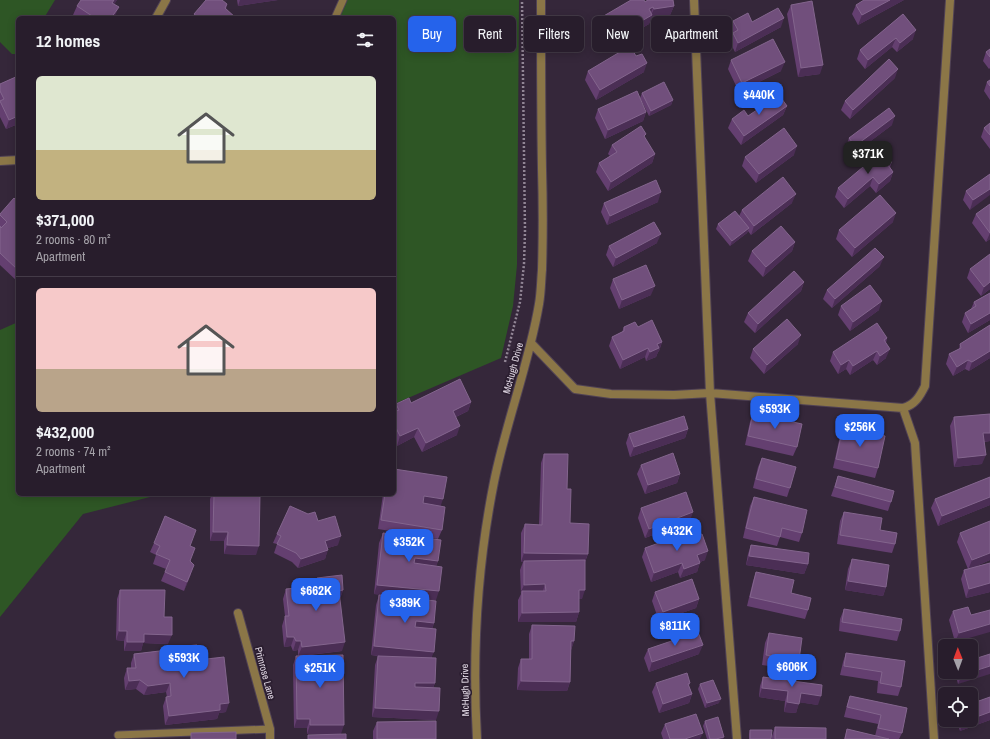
<!DOCTYPE html>
<meta charset="utf-8">
<style>
body{margin:0;font-family:"Archivo Narrow",sans-serif;background:#342a38;color:#f1f3f6;height:100vh;display:flex;flex-direction:column;font-size:15px;white-space:nowrap}
*{box-sizing:border-box;margin:0}
p{font-size:13px;color:#a5a2a9}
.icon{flex:none;width:22px;height:22px;fill:none;stroke:currentColor;stroke-width:2;stroke-linecap:round;stroke-linejoin:round}
.map{position:relative;flex:1;overflow:hidden}
.sheet{position:absolute;left:16px;top:16px;width:380px;height:480px;display:flex;flex-direction:column;background:#281d2c;border-radius:6px;box-shadow:0 2px 10px #0003,0 0 0 1px #443b48}
.sheet>*{flex:none}
.banner{position:absolute;left:408px;top:16px;width:380px;height:36px;display:flex;gap:8px}
.needle{width:26px;rotate:359deg}
.fabs{position:absolute;left:938px;top:639px;display:grid;gap:8px}
.fabs a{display:grid;place-items:center;width:40px;height:40px;border-radius:6px;background:#281d2c;box-shadow:0 2px 10px #0003,0 0 0 1px #443b48;font-size:20px}
.price{position:absolute;translate:-50% -34px;padding:0 9px;border-radius:8px;background:#2563eb;color:#fff;font-size:13px;line-height:26px;filter:drop-shadow(0 1px 2px #0008)}
.price::after{content:'';position:absolute;left:50%;top:24px;width:12px;height:9px;margin-left:-6px;background:inherit;clip-path:polygon(0 0,100% 0,50% 100%)}
.price.current{background:#222;color:#fff}
ul{padding:0;list-style:none}
li{display:grid;align-content:center;gap:8px;height:212px;padding:0 20px}
li+li{border-top:1px solid #443b48}
li span{display:grid;place-items:center;height:124px;border-radius:6px;color:#555}
li>.icon{margin-inline-start:auto}
span .icon{width:72px;height:72px;fill:#fffc;stroke-width:1}
li b{font-size:17px}
h2{display:flex;justify-content:space-between;align-items:center;height:48px;padding:0 20px;font-size:17px}
.tag{padding:0 14px;border-radius:6px;background:#281d2c;box-shadow:0 2px 10px #0003,0 0 0 1px #443b48;font-size:14px;line-height:36px}
.tag.current{background:#2563eb;color:#fff}
.map>svg:first-child{display:block}
.green{fill:#2e5625}
.lines{fill:none;stroke-linecap:round;stroke-linejoin:round}
.lane-casing{stroke:#514355;stroke-width:9}
.street-casing{stroke:#514355;stroke-width:10}
.path{stroke:#918595;stroke-width:2.5;stroke-dasharray:2 2;stroke-linecap:butt}
.lane{stroke:#8b7647;stroke-width:7}
.street{stroke:#8b7647;stroke-width:8}
.wall{fill:#643f70}
.shaded-wall{fill:#4b2e55}
.building{fill:#714f7c;stroke:#83658d}
.labels{text-anchor:middle;dominant-baseline:central;stroke-width:3.5;stroke-linejoin:round;paint-order:stroke}
.street-label{font-size:10px;fill:#e2d9e5;stroke:#2b1e30}
</style>
<div class="map">
<svg width="990" height="739" viewBox="0 0 990 739">
<rect width="100%" height="100%" fill="#35273a"/>
<!-- green -->
<path class="green" d="M0,0h55l-11,18h-26v36h-6l-12,-12z
M342,0h177l-2,265 -4,41 -12,52 -107,46v-386h-59z
M18,322v172h135l-3,3 -67,17 -83,103v-287z"/>
<g class="lines">
<defs>
<path id="lane" d="M335,18l8,-18
M118,735l152,-6"/>
<path id="street" d="M694,0l16,393 27,346
M156,18l10,-18
M0,161l18,-1
M531,343l44,46 36,5 63,1 36,-2 193,15c12,-3 17,-12 22,-22l25,-386
M903,408l12,35 19,296
M238,613l32,116v10
M477,739c-5,-87 0,-172 17,-257 12,-60 35,-118 45,-178 2,-11 2,-23 3,-34 1,-34 1,-67 0,-101 -1,-57 -1,-113 -1,-169"/>
</defs>
<!-- lane casing -->
<use href="#lane" class="lane-casing"/>
<!-- street casing -->
<use href="#street" class="street-casing"/>
<!-- path -->
<path class="path" d="M505,362l15,-60 4,-38 1,-33 -3,-231"/>
<!-- lane -->
<use href="#lane" class="lane"/>
<!-- street -->
<use href="#street" class="street"/>
</g>
<!-- wall -->
<path class="wall" d="M117,0l-3,4 1,12 -1,2h-36l-5,-3 4,-9z
M237,0h41l-40,6z
M647,0h26l1,6 -4,9 -19,3 -2,6 -39,23 -12,-21 4,-9 43,-15z
M904,0l-46,25 -6,-11 4,-9z
M227,4l-1,5 10,9h-43l1,-4z
M791,5l29,69 -22,3 -11,-63z
M903,14l10,25 -16,13 -5,-5 -27,22 -8,-10 3,-9z
M733,21l19,1 29,5 -46,25 -5,-10 2,-7 -2,-5z
M990,49v19l-1,1 -6,-8 3,-9z
M731,60l50,11 -42,21 -11,-23z
M588,71l56,1 -48,28 -11,-20z
M18,76v48l-12,5 -6,-12v-33z
M895,78l-45,41 -9,-9 4,-9z
M990,80v20l-6,-9 3,-9z
M642,93l31,7 -2,5 -22,11 -9,-18z
M787,106l-4,9 -42,30 -13,-17 4,-9 16,-3z
M598,109l48,3 -3,9 -38,18 -10,-21z
M990,123v26l-9,-12 3,-9z
M892,125l-40,30 -6,-8 3,-9z
M646,134l-2,3 11,17 -3,9 -44,28 -12,-19 3,-9 11,-7 -2,-2 4,-9z
M794,155l-38,28 -14,-17 3,-9z
M892,162l-2,5 3,5 -3,9 -14,12 -6,-7 -26,22 -9,-11 3,-9z
M990,174l-20,36 -7,-10 3,-9z
M18,202v80l-18,-17v-51z
M658,202l-51,23 -6,-13 3,-9z
M792,203l-41,32 -3,-4 -1,2 -17,13 -14,-17 2,-5 21,-8 3,-6z
M990,204v35l-4,3 -14,-19 4,-9z
M893,222l-41,35 -16,-18 3,-9z
M795,242l-3,9 -29,26 -15,-16 4,-10z
M657,243l-44,24 -7,-12 3,-9z
M880,266l-48,42 -9,-9 4,-9z
M970,269l20,20 -9,7 -14,-18z
M613,279l38,16 -32,14 -9,-21z
M804,282l-3,9 -46,42 -11,-11 4,-9z
M990,293v27l-22,13 -6,-11 3,-9 6,-4 3,-7z
M841,306l38,4 -29,21 -12,-16z
M990,325v33l-21,13 -4,-2 -12,7 -7,-12 3,-10 10,-5 1,-5z
M624,327h14l24,15 -3,9 -1,1 -2,5 -10,4 -1,-4 -25,12 -11,-23 3,-9 10,-5z
M887,338l-1,5v15l-9,7 -4,-5 -23,15 -4,-6 -8,5 -8,-13 3,-9z
M798,344l-34,30 -14,-16 3,-9z
M471,402l-3,9 -12,6 1,18 -35,17 -8,-15 -17,9 -3,-6v-29l2,-7 15,-1z
M753,413l44,34 -4,9 -48,-11 5,-23z
M990,414v27l-6,1 -2,22 -28,3 -4,-41 4,-9z
M843,427l35,41 -3,10 -42,-10 7,-32z
M688,429l-3,9 -55,19 -4,-14 3,-9z
M544,454l23,35 3,34 18,31 -3,8 -3,37h-3v13l-3,10h-58v-22l3,-6 -1,-24 3,-8h-2v-29l4,-9 14,1 2,-62z
M762,458l28,30 -3,9 -34,-9 5,-21z
M641,465l39,9 -3,9 -32,11 -8,-20z
M838,476l53,26 -3,9 -57,-15z
M990,477v28l-52,21 -7,-18 4,-9z
M212,494h48l-4,61 -32,-1v-13h-14v-42z
M383,494h11l47,12 1,24 -4,9 -60,-10z
M754,497l48,36 -3,9 -19,-5 -3,9 -34,-8 7,-32z
M641,508l49,13 -45,17 -7,-20z
M844,512l36,18 15,14 -3,9 -55,-9 3,-23z
M383,533l55,28 -2,5v34l-62,-6 5,-51z
M960,533l30,27 -16,7 16,-4v29l-24,6 -5,-19 3,-9 4,-1 -11,-27z
M277,534l61,11 -10,3 -3,11 -27,9 -6,-6 -18,-9 3,-9 -4,-1z
M154,543l36,3 1,28 -7,17 -23,-10 5,-12 -13,-5 3,-9 -6,-3z
M751,545l57,19 -4,10 -58,-9 2,-11z
M645,548l60,12 -5,2 -3,10 -17,6 -2,-6 -27,10 -9,-25z
M852,559l34,28 -3,9 -38,-6 3,-21z
M756,572l35,21 17,17 -3,9 -58,-13 6,-25z
M295,585l48,5 -3,9 2,52 -40,5 39,78h-34v-6h-13l-1,-63 3,-9h2v-6l-5,1 -2,-5 -7,1 -2,-21 3,-10 -2,-17 3,-10h8z
M120,590l44,27 4,27 -25,-1 -2,8h-17v-10l-8,-1 1,-41z
M655,592l44,7 -3,9 -37,13 -7,-20z
M379,595l55,28 -2,6v29l3,25 -2,5 3,32 -64,-3 3,-52 3,-9 -7,-1 5,-50z
M844,609l56,22 -3,10 -58,-10 1,-12z
M953,611l18,4 -16,27 -6,-22z
M532,625l42,16 -3,9 -1,32 -3,9 -50,-1 1,-22 3,-9h8v-25z
M769,633l30,27 -3,10 -34,-5 3,-22z
M185,646l13,14 28,52 -7,1 -2,6 -52,6 -2,-19 3,-9h1l-1,-5 -22,3 -8,-6 -11,1 -1,-12 3,-10h4v-5l3,-9 50,-6z
M648,649l51,5 -50,18 -5,-14z
M846,653l59,8 -4,26 -3,9 -21,-3 1,-12 -38,-6 3,-13z
M955,672h16l-13,12 -3,-11z
M763,677l55,28 -19,-3 -3,11 -12,-1 1,-11 -26,-4 1,-11z
M656,683h34l-1,3 3,8 -3,9 -30,10 -7,-21z
M700,684l19,19 -14,5 -7,-19z
M973,694l3,8 14,-5v23l-30,11 -4,-11h15v-25z
M850,696l57,12 -5,25 -3,6h-55l3,-10 28,7 3,-12 -34,-7 3,-12z
M705,721l18,18h-16l-4,-13z
M377,722l59,17h-63v-8z
M665,724l35,15h-37l-2,-6z
M775,727l51,12h-54v-3z
M750,730l21,9h-22v-5z"/>
<!-- shaded-wall -->
<path class="shaded-wall" d="M114,0h3l-8,12 3,-9z
M240,0h38l-40,6z
M890,0h14l-46,25 4,-10z
M674,6l-4,9 -19,3 -2,6 -39,23 4,-10 37,-22 3,-6z
M119,7l-5,11h-3z
M653,7l-3,9 -1,-7z
M784,18l-3,9 -46,25 3,-9z
M916,30l-3,9 -16,13 3,-9z
M896,38l-4,9 -27,22 3,-9z
M785,62l-4,9 -42,21 3,-9z
M647,63l-3,9 -48,28 4,-10z
M823,65l-3,9 -22,3 3,-9z
M898,69l-3,9 -45,41 3,-9z
M673,100l-2,5 -22,11 2,-5z
M787,106l-4,9 -42,30 3,-9z
M646,112l-3,9 -38,18 3,-9z
M18,116v8l-12,5 3,-9z
M895,116l-3,9 -40,30 3,-9z
M797,146l-3,9 -38,28 3,-9z
M655,154l-3,9 -44,28 3,-9z
M893,172l-3,9 -14,12 3,-9z
M873,177l-3,9 -26,22 4,-9z
M990,189v6l-20,15 3,-10z
M661,192l-3,10 -51,23 3,-9z
M796,194l-4,9 -41,32 3,-9z
M896,213l-3,9 -41,35 3,-9z
M749,228l-2,5 -17,13 2,-5z
M990,233v6l-4,3z
M661,234l-4,9 -44,24 3,-9z
M795,242l-3,9 -29,26 3,-10z
M884,257l-4,9 -48,42 3,-9z
M804,282l-3,9 -46,42 3,-9z
M990,282v7l-9,7 3,-9z
M655,286l-4,9 -32,14 3,-9z
M882,301l-3,9 -29,21 3,-9z
M990,313v7l-22,13 3,-9z
M801,335l-3,9 -34,30 3,-9z
M662,342l-3,9 -1,1 -2,5 -10,4 4,-9 7,-8z
M648,348l-3,9 -25,12 3,-9z
M890,349l-4,9 -9,7 3,-9z
M877,351l-4,9 -23,15 3,-9z
M990,351v7l-21,13 3,-9z
M849,360l-3,9 -8,5 3,-9z
M968,360l-3,9 -12,7 4,-9z
M471,402l-3,9 -19,9 4,-9z
M460,426l-3,9 -35,17 4,-9z
M418,428l-4,9 -17,9 3,-10z
M688,429l-3,9 -55,19 4,-10z
M983,433h7v8l-10,1z
M986,455l-4,9 -28,3 4,-9z
M680,474l-3,9 -32,11 3,-9z
M424,496l19,3 -3,9 -20,-3z
M990,497v8l-52,21 4,-10z
M693,512l-3,9 -45,17 4,-9z
M213,532h15l-4,9h-14z
M341,536l-3,9 -16,5 3,-9z
M227,545l32,1 -3,9 -32,-1z
M328,550l-3,9 -27,9 3,-9z
M708,551l-3,9 -11,4 3,-9z
M524,553l64,1 -4,9 -63,-1z
M990,553v7l-22,10 4,-10z
M749,556l59,8 -4,10 -58,-9z
M415,558l23,3 -3,9 -24,-3z
M682,563l-4,9 -27,10 3,-9z
M700,563l-3,9 -17,6 4,-9z
M194,565l-3,9 -7,17 3,-9z
M848,581l38,6 -3,9 -38,-6z
M990,583v9l-24,6 3,-9z
M545,584l-3,10 -20,-3 -2,3 4,-9z
M377,585l62,6 -3,9 -62,-6z
M343,590l-3,9 -1,-8z
M579,590h6l-3,9h-6z
M699,599l-3,9 -37,13 4,-9z
M579,612l-3,10h-58l4,-9z
M416,621l18,2 -3,9 -18,-2z
M990,624v8l-35,10 4,-9z
M119,631h8l-3,10 -8,-1z
M144,634l28,1 -4,9 -25,-1 -2,8h-17l3,-9z
M287,637h7l-3,9 -7,1z
M296,641h5l-3,9 -5,1z
M571,641h3l-3,9h-4z
M345,642l-3,9 -44,5 4,-9z
M703,645l-4,9 -50,18 3,-10z
M374,646l60,6 -4,9 -59,-6z
M990,666v8l-32,10 4,-9z
M140,680l-4,9 -11,1 4,-9z
M521,681l49,1 -3,9 -50,-1z
M170,683l-4,9 -22,3 4,-9z
M415,683h20l-4,9h-19z
M762,688l26,3 -3,10 -26,-4z
M801,693l20,3 -3,9 -21,-3z
M692,694l-3,9 -30,10 4,-9z
M721,699l-2,4 -14,5 2,-5z
M787,702l12,2 -3,9 -12,-1z
M229,703l-3,9 -7,1 -2,6 -52,6 4,-9 51,-12z
M375,708l64,3 -3,9 -64,-3z
M990,712v8l-30,11 3,-9 5,-2h3v-1z
M297,719h13l-3,9h-13z
M310,725h34l-3,9h-34z
M703,733l-3,6h-15z
M724,737l-1,2h-7z"/>
<!-- building -->
<path class="building" d="M81,0h33l-2,3 7,4 -8,11h-16l-18,-12z
M206,0h16l5,4 -2,4 11,10h-37l-5,-4z
M631,0h13l1,2 3,-2h25l1,6 -20,3 -1,-2 -4,2 3,6 -38,22 -12,-20z
M864,0h26l-28,15 -6,-10z
M812,1l11,64 -22,3 -10,-63z
M778,8l6,10 -46,25 -5,-10 5,-3 -5,-9 15,-8 4,9z
M903,14l13,16 -16,13 -4,-5 -28,22 -8,-10z
M773,39l12,23 -43,21 -11,-23z
M630,46l6,10 6,-2 5,9 -47,27 -12,-19z
M990,49v8l-4,-5z
M889,59l9,10 -45,41 -8,-9z
M18,76v40l-9,4 -9,-19 4,-2 -4,-8v-7z
M990,80v6l-3,-4z
M664,82l9,18 -22,11 -9,-18z
M637,91l9,21 -38,18 -10,-21z
M779,95l8,11 -43,30 -12,-17 12,-9 4,6z
M889,108l6,8 -40,30 -6,-8z
M990,123v12l-6,-7z
M641,126l5,8 -2,2 11,18 -44,28 -12,-19 18,-11 -5,-7z
M784,128l13,18 -38,28 -14,-17z
M882,151l10,11 -4,3 5,7 -14,12 -6,-7 -25,22 -10,-11z
M990,174v15l-17,11 -7,-9z
M783,177l13,17 -42,32 -12,-16z
M656,180l5,12 -51,24 -6,-13z
M880,195l16,18 -41,35 -16,-18z
M14,198l4,4v68l-18,-17v-27l1,2 6,-6 -7,-7v-1z
M990,204v29l-14,-19z
M735,211l14,17 -17,13 -14,-17z
M654,222l7,12 -45,24 -7,-12z
M781,226l14,16 -29,25 -14,-16z
M875,248l9,9 -49,42 -8,-9z
M990,254v28l-6,5 -14,-18z
M646,265l9,21 -33,14 -9,-21z
M794,271l10,11 -46,42 -10,-11z
M870,285l12,16 -29,21 -12,-16z
M990,293v20l-19,11 -6,-11 11,-7 -2,-4z
M787,319l14,16 -34,30 -14,-16z
M652,320l10,22 -5,2 2,4 -9,4 -2,-4 -25,12 -11,-23 12,-6v-4l11,-5 3,5z
M877,323l10,15 -3,2 6,9 -10,7 -3,-5 -24,15 -4,-6 -8,5 -8,-13z
M990,325v26l-18,11 -4,-2 -11,7 -8,-13 12,-6 -1,-4z
M460,379l11,23 -18,9 7,15 -34,17 -8,-15 -18,8 -6,-12v-12l5,-2 -3,-6 13,-6 2,5z
M753,413l49,11 -5,23 -49,-11z
M990,414v19h-7l3,22 -28,3 -4,-41z
M684,416l4,13 -54,18 -5,-13z
M843,427l42,9 -7,32 -42,-9z
M673,453l7,21 -32,11 -7,-20z
M544,454h24l-1,35h4l-1,34 19,1 -1,30 -64,-1 1,-29 17,1z
M762,458l34,9 -6,21 -34,-9z
M394,469l53,8 -4,22 -19,-3 -1,7 22,4 -3,23 -61,-10 4,-26h9z
M838,476l56,15 -3,11 -56,-15z
M990,477v20l-48,19 -7,-17z
M686,492l7,20 -44,17 -8,-21z
M214,494h46l-1,52 -32,-1 1,-13h-15z
M754,497l53,13 -5,23 -20,-5 -2,9 -34,-9z
M290,506l18,8 7,-2 3,9 17,-5 6,20 -16,5 3,9 -27,9 -5,-6 -19,-9 4,-8 -4,-2z
M844,512l38,6 -2,12 17,3 -2,11 -55,-9z
M165,516l31,14 -6,16 5,2 -5,13 4,4 -7,17 -22,-10 5,-12 -14,-6 4,-8 -6,-3z
M990,521v32l-18,7 -12,-27z
M383,533l58,7 -3,21 -23,-3 -1,5 28,4 -3,24 -62,-6z
M687,533l4,5 11,-4 6,17 -11,4 3,8 -16,6 -2,-6 -28,10 -9,-25z
M751,545l58,8 -1,11 -59,-8z
M852,559l37,6 -3,22 -38,-6z
M585,560v30h-6v22l-57,1v-22h24l-1,-7 -21,1v-24z
M990,563v20l-21,6 -5,-19z
M756,572l38,8 -3,13 20,5 -3,12 -58,-13z
M342,575l1,15 -4,1 6,51 -43,5 -1,-6h-5l-2,-4h-7l-2,-21h4l-3,-27 10,-1 -1,-3 19,-2 3,-5z
M692,579l7,20 -36,13 -8,-20z
M120,590h45l-1,27h8v18l-28,-1v8h-17v-11h-8z
M379,595l57,6 -2,22 -18,-2 -1,6 21,2 -2,23 -60,-6z
M968,607l3,8 19,-5v14l-31,9 -6,-22z
M844,609l58,10 -2,12 -58,-9z
M532,625l43,1 -1,15h-3l-1,41 -49,-1v-22h11z
M698,632l5,13 -51,17 -4,-13z
M769,633l33,5 -3,22 -33,-5z
M197,645l1,15 26,-3 5,46 -9,1v6l-51,6 -3,-19 5,-1 -1,-13 -22,3 -8,-6 -11,1 -2,-13h9l-2,-14 51,-6v-2z
M846,653l59,8 -4,26 -21,-4 2,-11 -38,-6z
M990,654v12l-28,9 -1,-3h10v-12z
M343,655l1,70h-34v-6h-13l-1,-63z
M378,656l58,2 -1,25h-20v4l25,1 -1,23 -64,-3z
M687,673l3,10 -2,1 4,10 -29,10 -7,-21z
M763,677l59,8 -1,11 -20,-3 -2,11 -12,-2 1,-11 -26,-3z
M713,680l8,19 -14,4 -7,-19z
M973,694l3,8 14,-5v15l-19,7v-24z
M850,696l57,12 -5,25 -24,-5 3,-13 -34,-8z
M696,714l7,19 -18,6h-15l-5,-15z
M718,717l6,20 -8,2h-6l-5,-18z
M436,721v18h-59v-17z
M775,727l51,1v11h-51z
M847,729l42,10h-44z
M750,730h22l-1,9h-21z
M236,732v7h-45v-6z
M346,734v5h-38v-4z"/>
<g class="labels">
<!-- street labels -->
<g class="street-label">
<text transform="translate(513 368) rotate(-75)">McHugh Drive</text>
<text transform="translate(265 673) rotate(75)">Primrose Lane</text>
<text transform="translate(465 690) rotate(-91)">McHugh Drive</text>
</g>
</g>
</svg>
<div class="fabs">
<a><svg class="needle" viewBox="-14 -14 28 28"><path d="M0-13l5 13h-10z" fill="#e53935"/><path d="M0 13l5-13h-10z" fill="#a5a2a9"/></svg></a>
<a><svg class="icon" aria-label="locate" viewBox="0 0 24 24"><circle cx="12" cy="12" r="6"/><path d="M12 2v4M12 18v4M2 12h4M18 12h4"/></svg></a>
</div>
<b class="price" style="left:759px;top:116px">$440K</b>
<b class="price current" style="left:868px;top:175px">$371K</b>
<b class="price" style="left:775px;top:430px">$593K</b>
<b class="price" style="left:860px;top:448px">$256K</b>
<b class="price" style="left:677px;top:552px">$432K</b>
<b class="price" style="left:409px;top:563px">$352K</b>
<b class="price" style="left:316px;top:612px">$662K</b>
<b class="price" style="left:405px;top:624px">$389K</b>
<b class="price" style="left:675px;top:647px">$811K</b>
<b class="price" style="left:184px;top:679px">$593K</b>
<b class="price" style="left:792px;top:688px">$606K</b>
<b class="price" style="left:320px;top:689px">$251K</b>
<div class="banner">
<a class="tag current">Buy</a>
<a class="tag">Rent</a>
<a class="tag">Filters</a>
<a class="tag">New</a>
<a class="tag">Apartment</a>
</div>
<section class="sheet">
<h2>12 homes<svg class="icon" aria-label="filters" viewBox="0 0 24 24"><path d="M4 7h16M4 17h16"/><circle cx="9" cy="7" r="2"/><circle cx="15" cy="17" r="2"/></svg></h2>
<ul>
<li><span style="background:linear-gradient(#dfe7d0 60%,#c2b280 0)"><svg class="icon" aria-label="home" viewBox="0 0 24 24"><path d="M3 11l9-7 9 7M6 9v11h12V9"/></svg></span><div><b>$371,000</b><p>2 rooms · 80 m²</p><p>Apartment</p></div></li>
<li><span style="background:linear-gradient(#f6c9c9 65%,#b9a48a 0)"><svg class="icon" aria-label="home" viewBox="0 0 24 24"><path d="M3 11l9-7 9 7M6 9v11h12V9"/></svg></span><div><b>$432,000</b><p>2 rooms · 74 m²</p><p>Apartment</p></div></li>
</ul>
</section>
</div>
